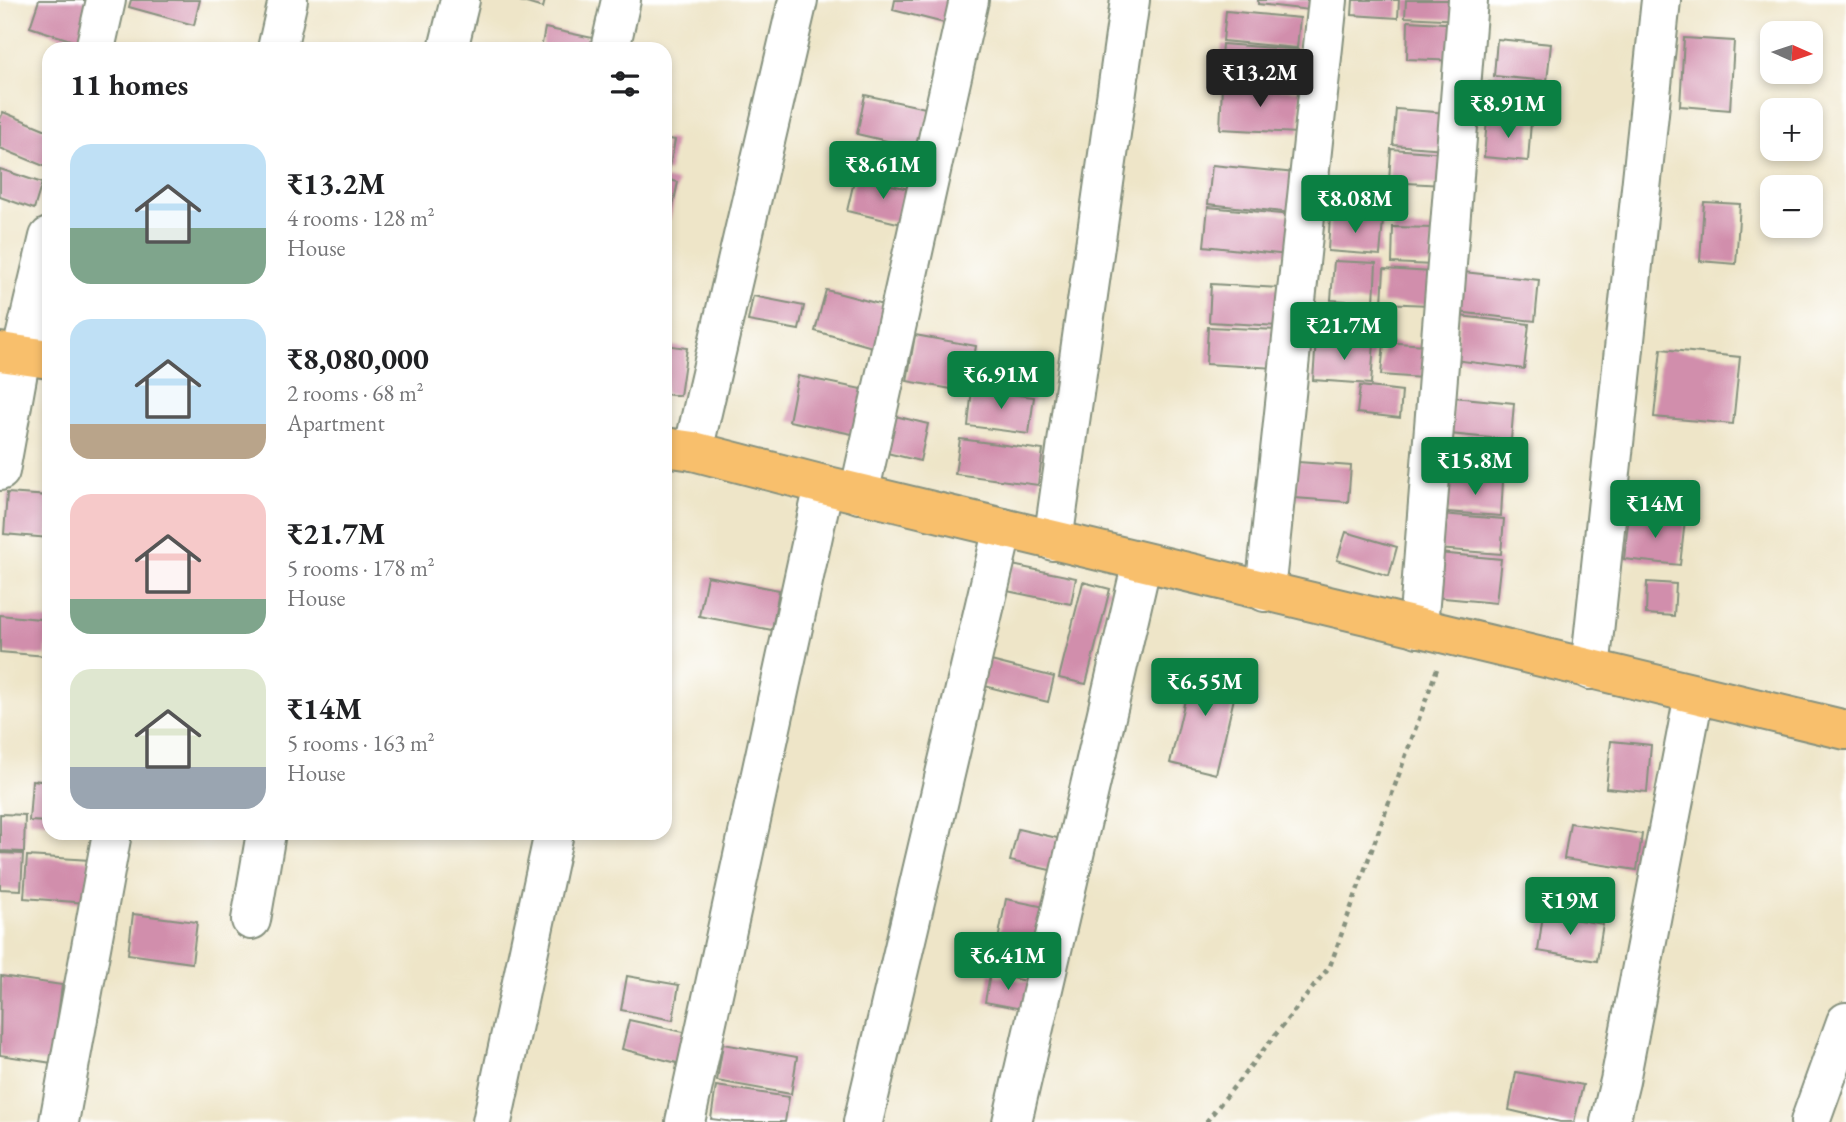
<!DOCTYPE html>
<meta charset="utf-8">
<style>
body{margin:0;font-family:"EB Garamond",serif;background:#f2f2f2;color:#202124;height:100vh;display:flex;flex-direction:column;font-size:26px;white-space:nowrap}
*{box-sizing:border-box;margin:0}
p{font-size:23px;color:#757577}
.icon{flex:none;width:38px;height:38px;fill:none;stroke:currentColor;stroke-width:2;stroke-linecap:round;stroke-linejoin:round}
.map{position:relative;flex:1;overflow:hidden}
.details{position:absolute;left:42px;top:42px;width:630px;height:798px;display:flex;flex-direction:column;background:#fff;border-radius:21px;box-shadow:0 4px 10px #0003}
.details>*{flex:none}
.needle{width:46px;rotate:93deg}
.tools{position:absolute;left:1760px;top:21px;display:grid;gap:14px}
.tools a{display:grid;place-items:center;width:63px;height:63px;border-radius:14px;background:#fff;box-shadow:0 4px 10px #0003;font-size:35px}
.price{position:absolute;translate:-50% -60px;padding:0 16px;border-radius:7px;background:#0b8043;color:#fff;font-size:23px;line-height:46px;filter:drop-shadow(0 2px 4px #0008)}
.price::after{content:'';position:absolute;left:50%;top:42px;width:21px;height:16px;margin-left:-10px;background:inherit;clip-path:polygon(0 0,100% 0,50% 100%)}
.price.on{background:#222;color:#fff}
ul{padding:0;list-style:none}
li{display:flex;align-items:center;gap:21px;height:175px;padding:0 28px}
li span{display:grid;place-items:center;flex:none;width:196px;height:140px;border-radius:21px;color:#555}
li>.icon{margin-inline-start:auto}
span .icon{width:84px;height:84px;fill:#fffc;stroke-width:1}
li b{font-size:30px}
h2{display:flex;justify-content:space-between;align-items:center;height:84px;padding:0 28px;font-size:30px}
.map>svg:first-child{display:block}
.building{fill:#d18eac}
.lines{fill:none;stroke-linecap:round;stroke-linejoin:round}
.minor-casing{stroke:#86917e;stroke-width:42}
.major-casing{stroke:#86917e;stroke-width:42}
.path{stroke:#86917e;stroke-width:4.5;stroke-dasharray:5 5;stroke-linecap:butt}
.minor{stroke:#fff;stroke-width:38}
.major{stroke:#f8bf6c;stroke-width:38}
</style>
<div class="map">
<svg width="1846" height="1122" viewBox="0 0 1846 1122">
<rect width="100%" height="100%" fill="#fff"/>
<filter id="ink" filterUnits="userSpaceOnUse"><feTurbulence type="fractalNoise" baseFrequency=".0143" numOctaves="2"/><feDisplacementMap in="SourceGraphic" scale="14" xChannelSelector="R" yChannelSelector="G"/><feConvolveMatrix kernelMatrix="1 2 1 2 8 2 1 2 1" color-interpolation-filters="sRGB"/></filter>
<filter id="wash" filterUnits="userSpaceOnUse"><feTurbulence type="fractalNoise" baseFrequency=".00686" numOctaves="4" result="noise"/><feDisplacementMap in="SourceGraphic" scale="28" xChannelSelector="R" yChannelSelector="G"/><feGaussianBlur stdDeviation="1.57" result="paint"/><feColorMatrix in="noise" values="0 0 0 0 0 0 0 0 0 0 0 0 0 0 0 0 0 1.4 0 .05"/><feComposite in="paint" operator="in"/></filter>
<g filter="url(#wash)">
<rect width="100%" height="100%" fill="#eee5c8"/>
<g id="blocks">
<!-- building -->
<path class="building" d="M39,0h48l5,47 -62,-20z
M131,0h69l-6,25 -65,-18z
M516,0h29l-2,8z
M895,0h63l-6,25 -59,-15z
M1258,0h52l-1,10 -51,-6z
M1353,0h46l-1,18 -46,-3z
M1406,0h56l-2,20 -55,-3z
M1226,11l74,7 -3,30 -74,-7z
M1408,21l53,3 -2,37 -52,-2z
M545,28l57,12 -2,9h-59z
M1684,38l50,3 -4,69 -50,-4z
M1497,39l54,5 -4,37 -53,-5z
M1222,44l77,6 -3,37 -77,-6z
M1489,82l49,5 -4,34 -48,-5z
M1222,86l79,4 -2,43 -79,-4z
M865,95l65,14 -9,40 -64,-15z
M1396,109l52,4 -3,36 -52,-4z
M3,112l46,19v28l-3,8 -46,-19v-29z
M1487,119l44,3 -3,39 -44,-4z
M665,138l10,2 -6,32 -4,-1z
M1391,149l54,4 -2,32 -54,-3z
M1212,165l84,8 -4,40 -84,-9z
M0,169l42,14 -8,26 -34,-12z
M855,177l63,14 -8,35 -63,-15z
M665,179l13,3 -8,38 -5,-1z
M1340,179l45,3 -3,35 -45,-4z
M1704,202l36,2 -4,60 -36,-3z
M1208,207l84,8 -4,40 -84,-9z
M1330,216l53,4 -3,35 -52,-4z
M1393,227l40,1 -1,37 -40,-2z
M1334,261l42,2 -2,40 -43,-3z
M1384,269l48,3 -2,33 -48,-2z
M1463,272l76,8 -4,41 -77,-9z
M1211,284l69,4 -2,38 -69,-4z
M826,290l61,16 -11,42 -61,-17z
M753,296l51,10 -5,24 -51,-9z
M1460,316l69,8 -5,45 -70,-9z
M1208,327l70,3 -2,38 -70,-4z
M915,335l61,11 -8,46 -61,-11z
M1316,339l58,4 -3,41 -58,-4z
M1384,342l41,3 -2,33 -42,-3z
M665,345l22,3 -7,48 -15,-2z
M1661,349l79,8 -7,67 -79,-7z
M798,376l68,14 -9,45 -68,-14z
M1360,386l42,5 -2,27 -43,-5z
M972,389l62,8 -5,37 -61,-8z
M1453,397l61,6 -3,37 -61,-6z
M895,416l33,8 -8,37 -33,-8z
M960,439l83,11 -5,35 -83,-11z
M1450,440l60,3 -2,34 -60,-4z
M1298,462l53,4 -3,36 -53,-4z
M1449,477l54,4 -2,35 -55,-4z
M7,493l42,3v42l-45,-4z
M1440,514l64,5 -3,35 -63,-5z
M1629,514l56,6 -5,45 -56,-6z
M1346,532l51,15 -8,29 -52,-16z
M1438,553l63,6 -5,44 -62,-6z
M1012,565l64,13 -5,26 -64,-13z
M707,576l72,14 -7,40 -73,-14z
M1083,582l27,7 -24,95 -27,-6z
M1647,582l29,2 -2,32 -28,-2z
M0,615l49,5 -3,36 -46,-4z
M987,660l67,17 -6,25 -67,-17z
M1194,662l46,11 -24,101 -46,-11z
M1611,741l40,4 -4,47 -41,-4z
M32,780l17,2v40l-20,-1z
M0,814l25,1 -1,37 -24,-1z
M1570,823l72,11 -5,36 -73,-11z
M1018,829l48,11 -7,32 -49,-11z
M0,853l23,1 -2,36 -21,-1z
M27,856l63,4 -3,43 -63,-5z
M1006,899l39,8 -12,67 -40,-8z
M133,914l64,8 -5,41 -64,-9z
M1543,914l60,10 -6,37 -59,-10z
M990,974l41,8 -4,28 -42,-8z
M1,976l61,9 -10,78 -52,-8z
M627,976l52,9 -6,35 -52,-10z
M629,1020l59,13 -7,31 -59,-15z
M723,1044l74,13 -6,37 -74,-13z
M1516,1072l67,13 -9,37h-14l-51,-12z
M716,1086l73,11 -4,25h-51l-23,-3z"/>
</g>
</g>
<g filter="url(#ink)">
<use href="#blocks" fill-opacity="0" stroke="#86917e" stroke-width="2"/>
<g class="lines">
<defs>
<path id="minor" d="M95,49l11,-49
M277,49l11,-49
M448,49l12,-49
M610,49l11,-49
M693,451l105,-451
M0,471l21,-116 28,-118
M859,494l110,-494
M1053,541l77,-541
M1265,592l63,-592
M1418,628l50,-628
M1590,670l71,-670
M251,920l15,-87
M59,1122l53,-289
M492,1122l62,-289
M685,1122l139,-637
M863,1122l140,-594
M1012,1122l130,-560
M1610,1122l10,-41 74,-386
M1810,1122l36,-100"/>
<path id="major" d="M0,352l49,7
M665,447l28,4 131,34 1022,245"/>
</defs>
<!-- minor casing -->
<use href="#minor" class="minor-casing"/>
<!-- major casing -->
<use href="#major" class="major-casing"/>
<!-- path -->
<path class="path" d="M1206,1122l124,-156 108,-300"/>
<!-- minor -->
<use href="#minor" class="minor"/>
<!-- major -->
<use href="#major" class="major"/>
</g>
</g>
</svg>
<div class="tools">
<a><svg class="needle" viewBox="-14 -14 28 28"><path d="M0-13l5 13h-10z" fill="#e53935"/><path d="M0 13l5-13h-10z" fill="#757577"/></svg></a>
<a>+</a>
<a>−</a>
</div>
<b class="price on" style="left:1260px;top:109px">₹13.2M</b>
<b class="price" style="left:1508px;top:140px">₹8.91M</b>
<b class="price" style="left:883px;top:201px">₹8.61M</b>
<b class="price" style="left:1355px;top:235px">₹8.08M</b>
<b class="price" style="left:1344px;top:362px">₹21.7M</b>
<b class="price" style="left:1001px;top:411px">₹6.91M</b>
<b class="price" style="left:1475px;top:497px">₹15.8M</b>
<b class="price" style="left:1655px;top:540px">₹14M</b>
<b class="price" style="left:1205px;top:718px">₹6.55M</b>
<b class="price" style="left:1570px;top:937px">₹19M</b>
<b class="price" style="left:1008px;top:992px">₹6.41M</b>
<section class="details">
<h2>11 homes<svg class="icon" aria-label="filters" viewBox="0 0 24 24"><path d="M4 7h16M4 17h16"/><circle cx="9" cy="7" r="2"/><circle cx="15" cy="17" r="2"/></svg></h2>
<ul>
<li><span style="background:linear-gradient(#bfe0f5 60%,#7fa58c 0)"><svg class="icon" aria-label="home" viewBox="0 0 24 24"><path d="M3 11l9-7 9 7M6 9v11h12V9"/></svg></span><div><b>₹13.2M</b><p>4 rooms · 128 m²</p><p>House</p></div></li>
<li><span style="background:linear-gradient(#bfe0f5 75%,#b9a48a 0)"><svg class="icon" aria-label="home" viewBox="0 0 24 24"><path d="M3 11l9-7 9 7M6 9v11h12V9"/></svg></span><div><b>₹8,080,000</b><p>2 rooms · 68 m²</p><p>Apartment</p></div></li>
<li><span style="background:linear-gradient(#f6c9c9 75%,#7fa58c 0)"><svg class="icon" aria-label="home" viewBox="0 0 24 24"><path d="M3 11l9-7 9 7M6 9v11h12V9"/></svg></span><div><b>₹21.7M</b><p>5 rooms · 178 m²</p><p>House</p></div></li>
<li><span style="background:linear-gradient(#dfe7d0 70%,#9aa5b1 0)"><svg class="icon" aria-label="home" viewBox="0 0 24 24"><path d="M3 11l9-7 9 7M6 9v11h12V9"/></svg></span><div><b>₹14M</b><p>5 rooms · 163 m²</p><p>House</p></div></li>
</ul>
</section>
</div>
